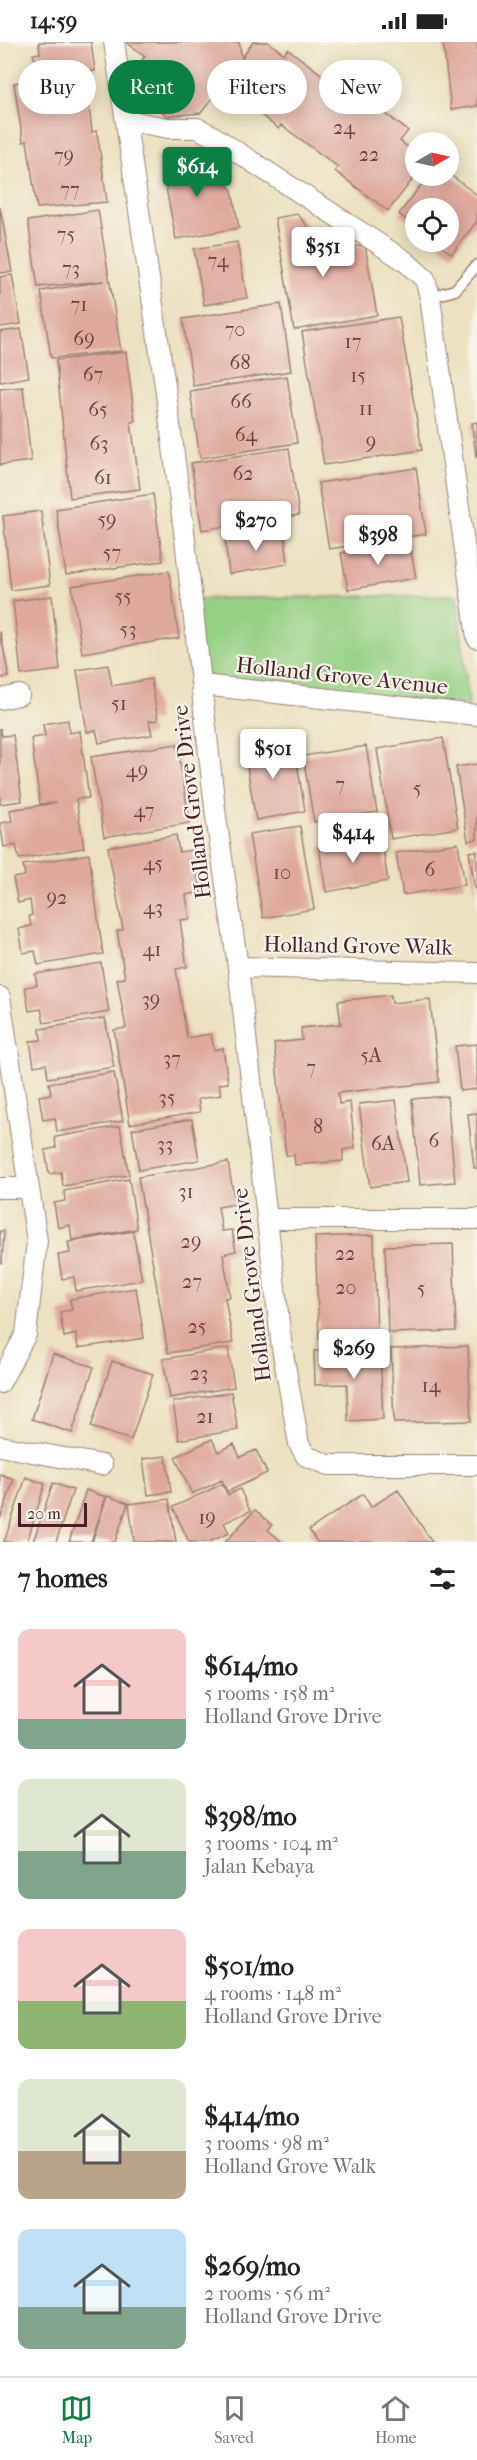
<!DOCTYPE html>
<meta charset="utf-8">
<style>
body{margin:0;font-family:"IM FELL French Canon",serif;background:#f2f2f2;color:#222;height:100vh;display:flex;flex-direction:column;font-size:22px;white-space:nowrap}
*{box-sizing:border-box;margin:0}
p{font-size:20px;color:#767676}
.icon{flex:none;width:33px;height:33px;fill:none;stroke:currentColor;stroke-width:2;stroke-linecap:round;stroke-linejoin:round}
.map{position:relative;height:1500px;overflow:hidden}
.panel{display:flex;flex-direction:column;background:#fff;flex:1}
.panel>*{flex:none}
.banner{position:absolute;left:18px;top:18px;width:441px;height:54px;display:flex;gap:12px}
.needle{width:39px;rotate:81deg}
.tools{position:absolute;left:405px;top:90px;display:grid;gap:12px}
.tools a{display:grid;place-items:center;width:54px;height:54px;border-radius:50%;background:#fff;box-shadow:0 3px 15px #0003;font-size:30px}
.scale{position:absolute;left:18px;bottom:15px;width:69px;box-sizing:border-box;padding-left:6px;border:3px solid #4a1f2b;border-top:0;font-size:16px;line-height:21px;white-space:nowrap;color:#4a1f2b;-webkit-text-stroke:4px #f7f3e8;paint-order:stroke}
.price{position:absolute;translate:-50% -51px;padding:0 14px;border-radius:6px;background:#fff;color:#222;font-size:20px;line-height:39px;filter:drop-shadow(0 2px 3px #0008)}
.price::after{content:'';position:absolute;left:50%;top:36px;width:18px;height:14px;margin-left:-9px;background:inherit;clip-path:polygon(0 0,100% 0,50% 100%)}
.price.current{background:#0b8043;color:#fff}
ul{padding:0;list-style:none}
li{display:flex;align-items:center;gap:18px;height:150px;padding:0 18px}
li span{display:grid;place-items:center;flex:none;width:168px;height:120px;border-radius:12px;color:#555}
li>.icon{margin-inline-start:auto}
span .icon{width:72px;height:72px;fill:#fffc;stroke-width:1}
li b{font-size:26px}
h2{display:flex;justify-content:space-between;align-items:center;height:72px;padding:0 18px;font-size:26px}
.pill{padding:0 21px;border-radius:27px;background:#fff;box-shadow:0 3px 15px #0003;font-size:21px;line-height:54px}
.pill.current{background:#0b8043;color:#fff}
.status{display:flex;justify-content:space-between;align-items:center;height:42px;padding:0 30px;background:#fff;direction:ltr}
.status svg{height:16px;fill:currentColor}
.tab-bar{display:flex;justify-content:space-around;align-items:center;height:84px;border-top:2px solid #e0e0e0;background:#fff;font-size:16px;color:#767676}
.tab-bar a{display:grid;justify-items:center;gap:3px}
.tab-bar .current{color:#0b8043}
.map>svg:first-child{display:block}
.green{fill:#95d084;stroke:#707858;stroke-width:1.5}
.building{fill:#dfa89c}
.lines{fill:none;stroke-linecap:round;stroke-linejoin:round}
.lane-casing{stroke:#9b8076;stroke-width:13}
.street-casing{stroke:#9b8076;stroke-width:22}
.lane{stroke:#fff;stroke-width:10}
.street{stroke:#fff;stroke-width:20}
.labels{text-anchor:middle;dominant-baseline:central;stroke-width:4.5;stroke-linejoin:round;paint-order:stroke}
.number-label{font-size:20px;fill:#6f4147}
.street-label{font-size:22px;fill:#4a1f2b;stroke:#f7f3e8}
</style>
<div class="status"><b>14:59</b><svg viewBox="0 0 49 12"><path d="M0 12V9h3v3zM5 12V6h3v6zM10 12V3h3v9zM15 12V0h3v12zM26 1h20v11H26zM47 4h2v5h-2z"/></svg></div>
<div class="map">
<svg width="477" height="1500" viewBox="0 0 477 1500">
<rect width="100%" height="100%" fill="#f7f3e8"/>
<filter id="ink" filterUnits="userSpaceOnUse"><feTurbulence type="fractalNoise" baseFrequency=".0167" numOctaves="2"/><feDisplacementMap in="SourceGraphic" scale="12" xChannelSelector="R" yChannelSelector="G"/><feConvolveMatrix kernelMatrix="1 2 1 2 8 2 1 2 1" color-interpolation-filters="sRGB"/></filter>
<filter id="wash" filterUnits="userSpaceOnUse"><feTurbulence type="fractalNoise" baseFrequency=".008" numOctaves="4" result="noise"/><feDisplacementMap in="SourceGraphic" scale="24" xChannelSelector="R" yChannelSelector="G"/><feGaussianBlur stdDeviation="1.35" result="paint"/><feColorMatrix in="noise" values="0 0 0 0 0 0 0 0 0 0 0 0 0 0 0 0 0 1.4 0 .05"/><feComposite in="paint" operator="in"/></filter>
<g filter="url(#wash)">
<rect width="100%" height="100%" fill="#ece1c0"/>
<!-- green -->
<path class="green" d="M457,553l12,110 -277,-23 -10,-83z"/>
<g id="blocks">
<!-- building -->
<path class="building" d="M39,0h52l4,29 -10,1 7,60 5,-1 10,71 -70,6 -10,-67 -4,1 -9,-59 29,-4 -10,-25 7,-1z
M126,0h113l3,16 11,-16h15l16,12 4,-5 58,44 5,-6 57,44 -8,10 16,12v22l-28,36 -53,-40 3,-4 -57,-42 -2,4 -57,-44 -21,28 -34,3 -42,-32 20,-28z
M443,0h34v64l-26,4z
M197,114l35,34 7,38 -63,11 -16,-81z
M448,131l29,22v26l-25,33 -17,-12h13v-34h-32v19l-17,-13 29,-38h20z
M0,165l12,65 -12,1z
M98,168l23,141 -70,7 -10,-67 63,-10 -66,6 -10,-66z
M297,172l32,37 36,-6 12,70 -83,15 -19,-112z
M237,200l10,56 -43,7 -10,-56z
M12,233l9,49 -21,3v-50z
M281,262l10,67 -98,15 -10,-67z
M399,275l23,133 -98,15 -22,-133z
M21,287l8,48 -29,5v-50z
M126,310l9,69 -4,1 9,67 -70,9 -14,-138z
M287,334l10,67 -97,15 -10,-67z
M23,345l8,74 -31,4v-76z
M477,380v35h-1l-4,-34z
M289,406l10,67 -97,15 -11,-67z
M416,426l10,66 -97,15 -11,-66z
M153,452l10,67 -97,14 -10,-66z
M41,469l9,74 -39,5 -8,-74z
M284,488l4,34 -59,10 -4,-36z
M409,499l7,37 -68,12 -7,-37z
M169,529l10,67 -97,15 -10,-67z
M52,554l8,74 -39,5 -8,-74z
M0,589l9,46 -9,1z
M108,623l4,21 39,-7 7,41 -9,1 3,14 -53,8 -3,-13 -9,2 -10,-62z
M68,678l1,13 11,-2 9,67 -13,1 8,49 -65,11 -3,-14 -12,2 -4,-24 12,-2 -2,-11 46,-7 -16,1 -9,-66 14,-2 -2,-12z
M0,686l2,8 11,-1 9,66 -22,3z
M277,695l4,22 15,-2 9,54 -49,9 -13,-77z
M443,696l15,90 -67,11 -14,-90z
M177,702l13,79 -86,14 -13,-80z
M366,704l11,66 -63,10 -11,-66z
M477,722v75l-9,2 -12,-74z
M300,784l14,83 -51,9 -14,-84z
M176,793l3,17 14,-2 8,42 -15,3 4,24 -10,1 7,47 -11,2 11,69 24,-4 3,16 9,-2 5,35 -9,1 2,11 -23,4 2,13 -70,12 -16,-94 12,-2 -9,-49 8,-1 -8,-47 6,-1 -15,-83z
M381,795l7,44 -62,11 -7,-45z
M458,801l7,42 -62,10 -7,-42z
M477,809v43h-1l-7,-42z
M89,812l14,100 -65,11 -3,-14 -12,2 -4,-24 12,-3 -2,-10 3,-1 -2,-15 -12,3 -5,-25 12,-2 -2,-11z
M101,921l8,49 -65,11 -3,-14 -12,2 -4,-24 12,-2 -2,-11z
M391,953l1,8 38,-4 9,83 -101,11 1,11 11,-2 5,46 -12,2v11l-48,4 -1,-10h-8l-12,-112 28,-3 -1,-12 40,-4 -3,-23z
M105,976l9,49 -66,11 -2,-14 -12,2 -4,-25 11,-1 -1,-11z
M477,1002v45l-17,2 -5,-45z
M114,1030l9,49 -66,11 -2,-14 -12,2 -4,-24 12,-2 -2,-11z
M447,1054l8,86 -35,3 -8,-86z
M396,1058l11,82 -37,5 -11,-83z
M477,1071v55h-3l-6,-54z
M192,1077l7,41 -60,10 -7,-41z
M120,1084l9,49 -66,11 -2,-14 -12,2 -4,-24 11,-2 -1,-11z
M228,1120l7,42 -17,3 4,24 10,-1 4,21 -13,3 7,43 -5,1 8,45 -65,10 -30,-176z
M129,1137l8,50 -65,11 -2,-15 -12,3 -4,-25 11,-2 -1,-10z
M0,1189h4l-2,32h-2z
M133,1189l9,49 -66,11 -2,-14 -12,2 -4,-24 12,-2 -2,-11z
M374,1193l3,102 -58,2 -4,-102z
M453,1202l3,87 -68,2 -3,-87z
M136,1246l8,50 -66,10 -2,-14 -12,3 -4,-25 12,-2 -2,-11z
M468,1304l3,75 -77,2 -3,-74z
M228,1306l6,39 -64,11 -7,-39z
M380,1307l3,70 -35,2 -1,-37 -32,1 -1,-34z
M53,1312l41,13 -22,66 -40,-14z
M112,1319l41,13 -22,66 -40,-13z
M231,1350l7,38 -59,10 -6,-38z
M212,1397l6,13 16,-8 6,13 16,-7 11,23 -40,19 -5,-12 -30,14 -17,-37z
M166,1414l5,36 -23,3 -5,-36z
M0,1432l14,5 -14,41z
M26,1435l19,7 -18,58h-23z
M53,1441l20,7 -17,52h-23z
M222,1442l6,11 12,-6 10,22 -26,12 5,10 -20,9h-20l-16,-35z
M86,1448l20,7 -15,45h-22z
M398,1448l34,52h-115l-8,-12 54,-36 8,13z
M107,1454l21,7 -13,39h-23z
M169,1457l7,43h-42l-5,-38z
M255,1468l17,15 -4,5 14,12h-57z"/>
</g>
</g>
<g filter="url(#ink)">
<use href="#blocks" fill-opacity="0" stroke="#9b8076" stroke-width="1.5"/>
<g class="lines">
<defs>
<path id="lane" d="M430,255l25,-7 22,-25"/>
<path id="street" d="M114,0l51,344 20,153 31,278 22,150 44,381 17,96 7,12 23,9h148
M126,82l10,-2 32,6h29l14,7 194,126 20,18 5,18 47,341
M202,643l275,30
M0,657l19,-4
M238,925l239,6
M0,955l37,244 -11,93 -26,49
M0,1146h27
M268,1177h209
M0,1404l102,19"/>
</defs>
<!-- lane casing -->
<use href="#lane" class="lane-casing"/>
<!-- street casing -->
<use href="#street" class="street-casing"/>
<!-- lane -->
<use href="#lane" class="lane"/>
<!-- street -->
<use href="#street" class="street"/>
</g>
</g>
<g class="labels">
<!-- number labels -->
<g class="number-label">
<text x="344" y="85">24</text>
<text x="369" y="112">22</text>
<text x="64" y="113">79</text>
<text x="70" y="147">77</text>
<text x="66" y="192">75</text>
<text x="218" y="218">74</text>
<text x="71" y="226">73</text>
<text x="79" y="262">71</text>
<text x="235" y="287">70</text>
<text x="84" y="296">69</text>
<text x="353" y="299">17</text>
<text x="240" y="320">68</text>
<text x="93" y="332">67</text>
<text x="358" y="333">15</text>
<text x="241" y="359">66</text>
<text x="366" y="366">11</text>
<text x="98" y="367">65</text>
<text x="246" y="392">64</text>
<text x="371" y="399">9</text>
<text x="99" y="401">63</text>
<text x="243" y="431">62</text>
<text x="103" y="435">61</text>
<text x="107" y="477">59</text>
<text x="112" y="510">57</text>
<text x="123" y="554">55</text>
<text x="128" y="587">53</text>
<text x="119" y="661">51</text>
<text x="137" y="728">49</text>
<text x="340" y="742">7</text>
<text x="417" y="746">5</text>
<text x="144" y="768">47</text>
<text x="153" y="821">45</text>
<text x="430" y="827">6</text>
<text x="282" y="830">10</text>
<text x="57" y="855">92</text>
<text x="153" y="865">43</text>
<text x="152" y="907">41</text>
<text x="151" y="957">39</text>
<text x="371" y="1013">5A</text>
<text x="172" y="1016">37</text>
<text x="311" y="1025">7</text>
<text x="167" y="1055">35</text>
<text x="318" y="1084">8</text>
<text x="434" y="1098">6</text>
<text x="383" y="1101">6A</text>
<text x="165" y="1102">33</text>
<text x="186" y="1149">31</text>
<text x="191" y="1199">29</text>
<text x="345" y="1211">22</text>
<text x="192" y="1239">27</text>
<text x="346" y="1245">20</text>
<text x="421" y="1246">5</text>
<text x="197" y="1284">25</text>
<text x="199" y="1331">23</text>
<text x="431" y="1343">14</text>
<text x="205" y="1374">21</text>
<text x="207" y="1475">19</text>
</g>
<!-- street labels -->
<g class="street-label">
<text transform="translate(342 634) rotate(6)">Holland Grove Avenue</text>
<text transform="translate(192 760) rotate(-97)">Holland Grove Drive</text>
<text transform="translate(358 904) rotate(1)">Holland Grove Walk</text>
<text transform="translate(252 1243) rotate(-97)">Holland Grove Drive</text>
</g>
</g>
</svg>
<div class="tools">
<a><svg class="needle" viewBox="-14 -14 28 28"><path d="M0-13l5 13h-10z" fill="#e53935"/><path d="M0 13l5-13h-10z" fill="#767676"/></svg></a>
<a><svg class="icon" aria-label="locate" viewBox="0 0 24 24"><circle cx="12" cy="12" r="6"/><path d="M12 2v4M12 18v4M2 12h4M18 12h4"/></svg></a>
</div>
<div class="scale">20 m</div>
<b class="price current" style="left:197px;top:156px">$614</b>
<b class="price" style="left:323px;top:236px">$351</b>
<b class="price" style="left:256px;top:510px">$270</b>
<b class="price" style="left:378px;top:524px">$398</b>
<b class="price" style="left:273px;top:738px">$501</b>
<b class="price" style="left:353px;top:822px">$414</b>
<b class="price" style="left:354px;top:1338px">$269</b>
<div class="banner">
<a class="pill">Buy</a>
<a class="pill current">Rent</a>
<a class="pill">Filters</a>
<a class="pill">New</a>
</div>
</div>
<section class="panel">
<h2>7 homes<svg class="icon" aria-label="filters" viewBox="0 0 24 24"><path d="M4 7h16M4 17h16"/><circle cx="9" cy="7" r="2"/><circle cx="15" cy="17" r="2"/></svg></h2>
<ul>
<li><span style="background:linear-gradient(#f6c9c9 75%,#7fa58c 0)"><svg class="icon" aria-label="home" viewBox="0 0 24 24"><path d="M3 11l9-7 9 7M6 9v11h12V9"/></svg></span><div><b>$614/mo</b><p>5 rooms · 158 m²</p><p>Holland Grove Drive</p></div></li>
<li><span style="background:linear-gradient(#dfe7d0 60%,#7fa58c 0)"><svg class="icon" aria-label="home" viewBox="0 0 24 24"><path d="M3 11l9-7 9 7M6 9v11h12V9"/></svg></span><div><b>$398/mo</b><p>3 rooms · 104 m²</p><p>Jalan Kebaya</p></div></li>
<li><span style="background:linear-gradient(#f6c9c9 60%,#8fb573 0)"><svg class="icon" aria-label="home" viewBox="0 0 24 24"><path d="M3 11l9-7 9 7M6 9v11h12V9"/></svg></span><div><b>$501/mo</b><p>4 rooms · 148 m²</p><p>Holland Grove Drive</p></div></li>
<li><span style="background:linear-gradient(#dfe7d0 60%,#b9a48a 0)"><svg class="icon" aria-label="home" viewBox="0 0 24 24"><path d="M3 11l9-7 9 7M6 9v11h12V9"/></svg></span><div><b>$414/mo</b><p>3 rooms · 98 m²</p><p>Holland Grove Walk</p></div></li>
<li><span style="background:linear-gradient(#bfe0f5 65%,#7fa58c 0)"><svg class="icon" aria-label="home" viewBox="0 0 24 24"><path d="M3 11l9-7 9 7M6 9v11h12V9"/></svg></span><div><b>$269/mo</b><p>2 rooms · 56 m²</p><p>Holland Grove Drive</p></div></li>
</ul>
</section>
<nav class="tab-bar">
<a class="current"><svg class="icon" aria-label="map" viewBox="0 0 24 24"><path d="M3 6l6-2 6 2 6-2v14l-6 2-6-2-6 2zM9 4v14M15 6v14"/></svg>Map</a>
<a><svg class="icon" aria-label="saved" viewBox="0 0 24 24"><path d="M7 4h10v16l-5-4-5 4z"/></svg>Saved</a>
<a><svg class="icon" aria-label="home" viewBox="0 0 24 24"><path d="M3 11l9-7 9 7M6 9v11h12V9"/></svg>Home</a>
</nav>
